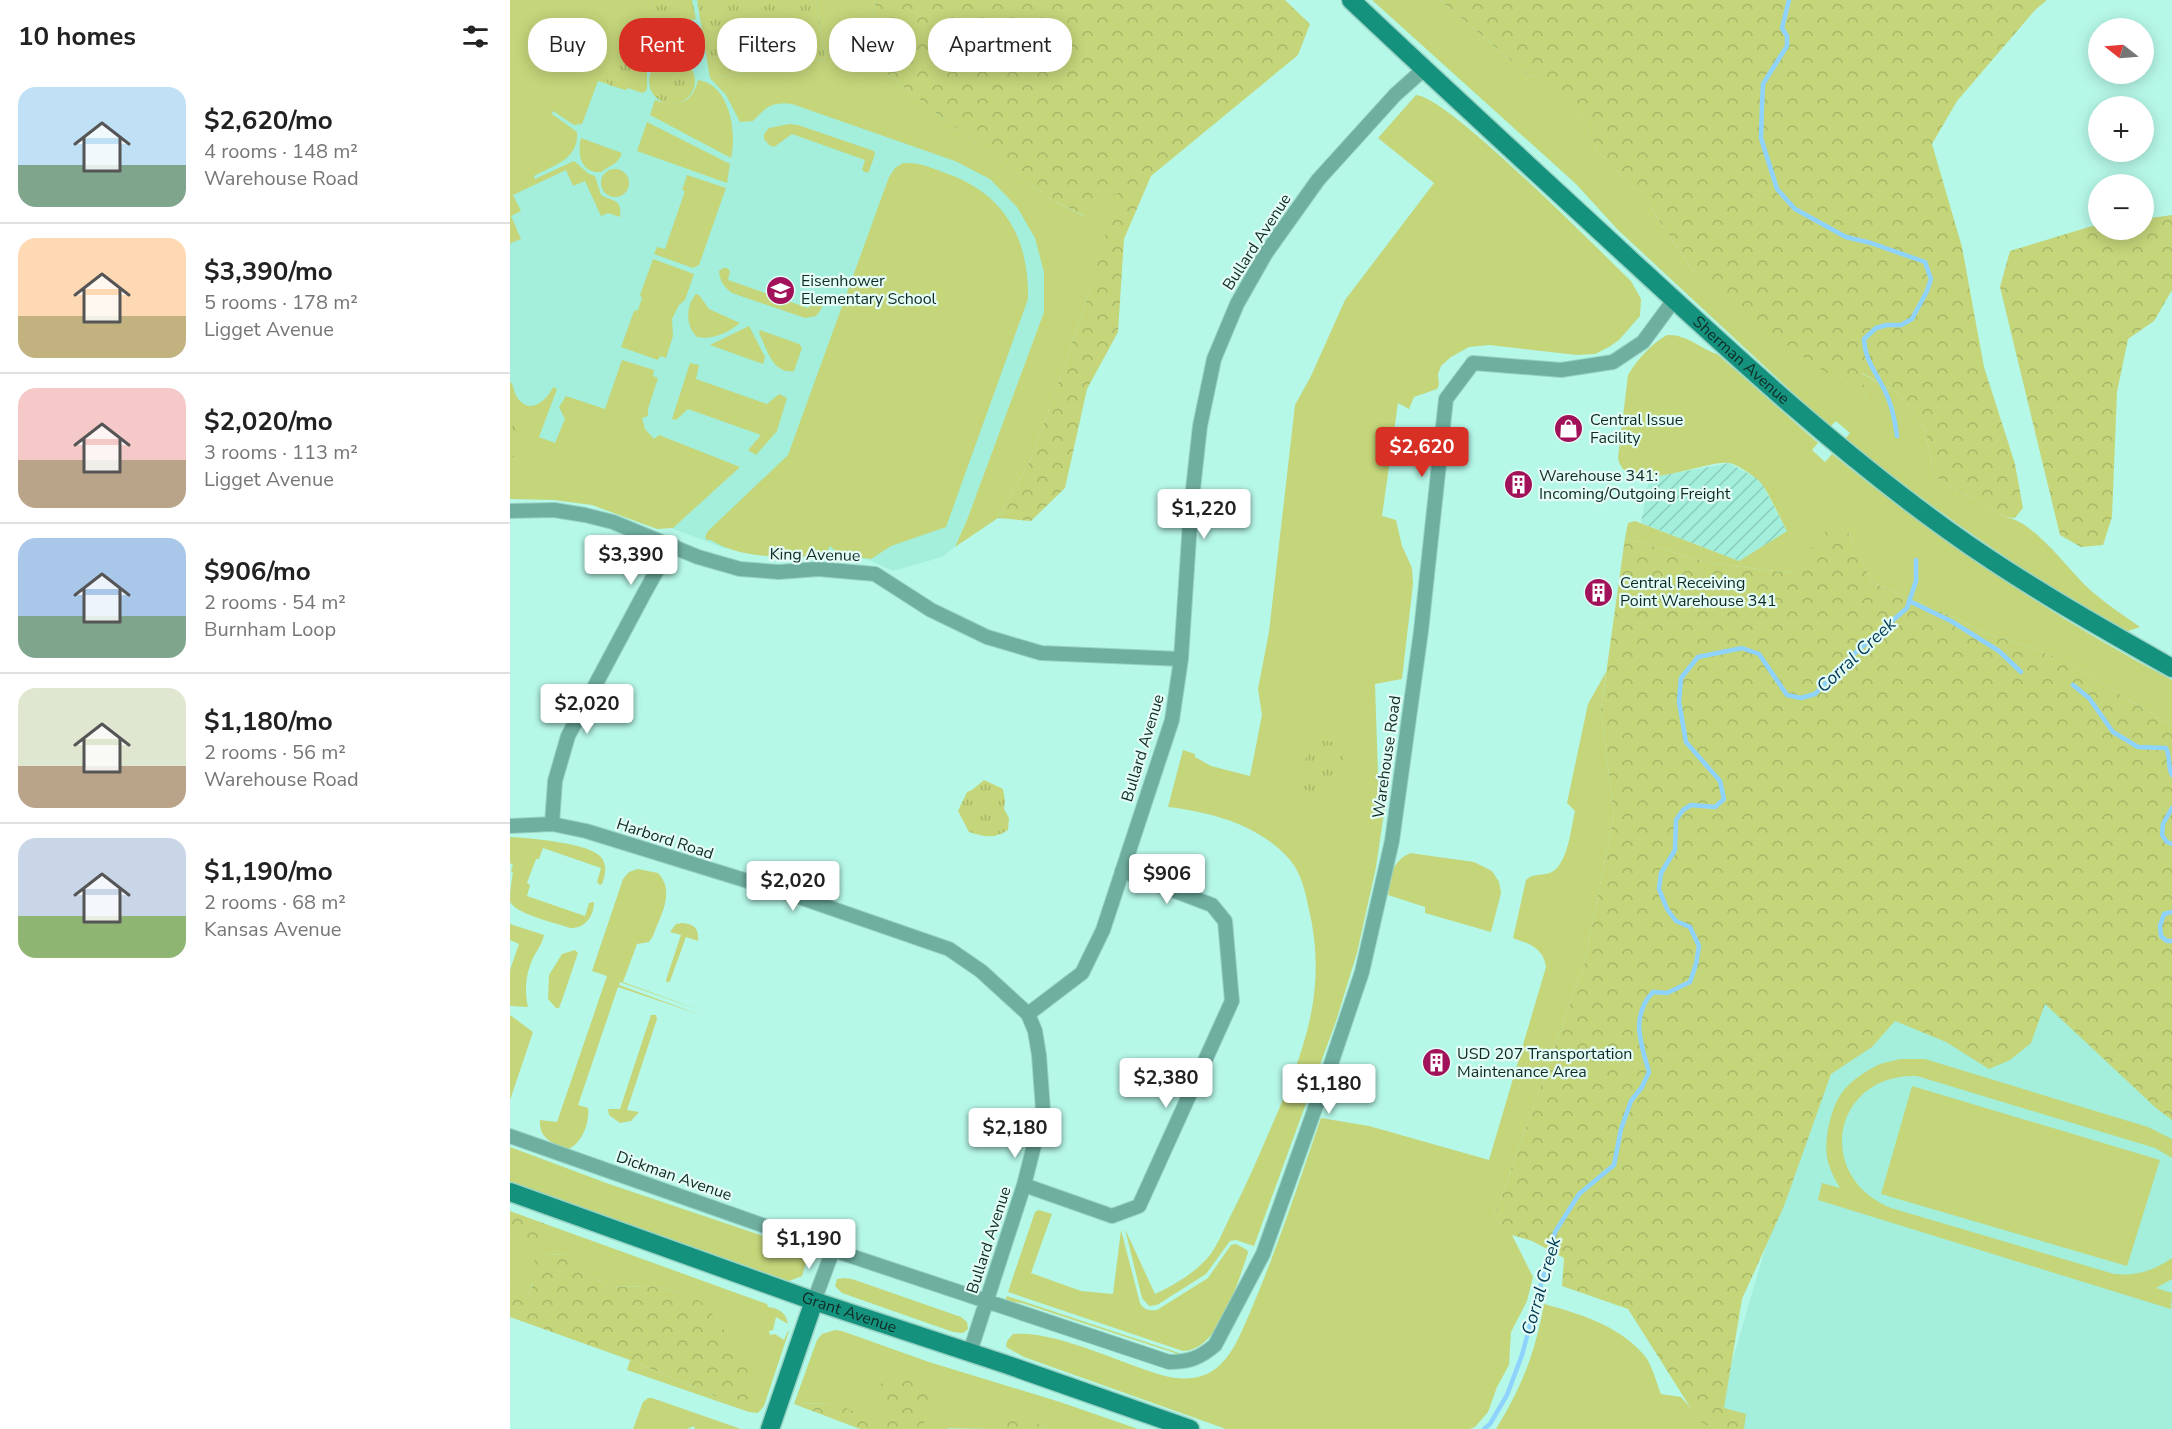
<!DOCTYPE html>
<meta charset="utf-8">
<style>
body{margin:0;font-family:"Nunito Sans",sans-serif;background:#f6f6f6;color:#222;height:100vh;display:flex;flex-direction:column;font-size:22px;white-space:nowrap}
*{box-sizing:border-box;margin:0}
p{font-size:20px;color:#767676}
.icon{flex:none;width:33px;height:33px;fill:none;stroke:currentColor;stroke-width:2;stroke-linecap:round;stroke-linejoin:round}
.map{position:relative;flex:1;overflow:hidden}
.panel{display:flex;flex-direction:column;background:#fff;width:510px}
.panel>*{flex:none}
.guide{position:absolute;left:18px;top:18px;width:570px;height:54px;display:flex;gap:12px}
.needle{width:39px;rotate:287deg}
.buttons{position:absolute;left:1578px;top:18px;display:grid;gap:12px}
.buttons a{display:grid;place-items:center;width:66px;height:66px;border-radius:50%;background:#fff;box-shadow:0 3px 15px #0003;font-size:30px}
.price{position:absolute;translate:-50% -51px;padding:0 14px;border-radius:6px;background:#fff;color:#222;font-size:20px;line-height:39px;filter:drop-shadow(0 2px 3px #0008)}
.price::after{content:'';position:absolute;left:50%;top:36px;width:18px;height:14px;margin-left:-9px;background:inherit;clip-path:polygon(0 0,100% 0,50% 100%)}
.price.active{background:#d93025;color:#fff}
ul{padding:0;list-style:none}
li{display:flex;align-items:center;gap:18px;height:150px;padding:0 18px}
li+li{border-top:2px solid #e0e0e0}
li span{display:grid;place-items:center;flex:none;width:168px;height:120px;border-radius:18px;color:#555}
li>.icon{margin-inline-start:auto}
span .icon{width:72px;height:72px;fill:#fffc;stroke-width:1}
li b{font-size:26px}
h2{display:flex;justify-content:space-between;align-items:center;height:72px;padding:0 18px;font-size:26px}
.chip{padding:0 21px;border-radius:24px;background:#fff;box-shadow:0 3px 15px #0003;font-size:21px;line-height:54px}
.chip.active{background:#d93025;color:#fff}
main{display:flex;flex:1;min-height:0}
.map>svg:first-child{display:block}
.built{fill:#a3efdc}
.industrial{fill:url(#industrial-furrows)}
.grass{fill:#c4d57a}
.forest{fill:url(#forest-crowns)}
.park{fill:url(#park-tufts)}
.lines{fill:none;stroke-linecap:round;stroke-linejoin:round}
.stream{stroke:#8ed2fe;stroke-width:4.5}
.street-casing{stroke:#98d3c5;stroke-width:16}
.secondary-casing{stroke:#98d3c5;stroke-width:21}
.street{stroke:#6fafa0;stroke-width:14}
.secondary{stroke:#15927d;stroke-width:18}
.labels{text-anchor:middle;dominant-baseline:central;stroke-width:4.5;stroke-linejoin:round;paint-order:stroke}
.street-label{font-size:16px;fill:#102b25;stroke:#e3fcf5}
.poi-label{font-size:16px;fill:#102b25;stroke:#e3fcf5;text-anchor:start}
.water-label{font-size:18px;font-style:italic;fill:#003955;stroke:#e3fcf5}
</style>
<main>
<section class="panel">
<h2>10 homes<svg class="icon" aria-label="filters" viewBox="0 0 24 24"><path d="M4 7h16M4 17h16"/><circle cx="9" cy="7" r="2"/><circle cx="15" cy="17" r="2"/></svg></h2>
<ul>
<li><span style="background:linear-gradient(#bfe0f5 65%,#7fa58c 0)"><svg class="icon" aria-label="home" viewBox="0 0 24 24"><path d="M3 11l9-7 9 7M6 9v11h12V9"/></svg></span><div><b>$2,620/mo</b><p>4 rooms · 148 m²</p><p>Warehouse Road</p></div></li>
<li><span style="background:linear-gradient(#ffd9b3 65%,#c2b280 0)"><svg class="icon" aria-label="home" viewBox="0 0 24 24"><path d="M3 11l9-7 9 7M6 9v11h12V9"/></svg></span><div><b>$3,390/mo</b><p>5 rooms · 178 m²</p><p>Ligget Avenue</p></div></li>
<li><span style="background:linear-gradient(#f6c9c9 60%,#b9a48a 0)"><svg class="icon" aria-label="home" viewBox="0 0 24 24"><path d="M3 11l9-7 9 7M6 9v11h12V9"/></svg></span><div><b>$2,020/mo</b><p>3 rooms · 113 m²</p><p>Ligget Avenue</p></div></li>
<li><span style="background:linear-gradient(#a9c7e8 65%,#7fa58c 0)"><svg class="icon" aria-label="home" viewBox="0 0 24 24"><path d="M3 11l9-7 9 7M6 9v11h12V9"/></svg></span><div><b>$906/mo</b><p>2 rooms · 54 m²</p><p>Burnham Loop</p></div></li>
<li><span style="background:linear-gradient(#dfe7d0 65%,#b9a48a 0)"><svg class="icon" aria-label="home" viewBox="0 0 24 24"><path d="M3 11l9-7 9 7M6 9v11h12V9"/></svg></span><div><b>$1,180/mo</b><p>2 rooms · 56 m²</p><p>Warehouse Road</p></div></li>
<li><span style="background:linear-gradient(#c9d6e8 65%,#8fb573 0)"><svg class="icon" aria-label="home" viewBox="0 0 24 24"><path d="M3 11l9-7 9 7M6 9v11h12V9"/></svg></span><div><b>$1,190/mo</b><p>2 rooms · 68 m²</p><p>Kansas Avenue</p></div></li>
</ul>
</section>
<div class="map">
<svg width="1662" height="1429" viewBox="0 0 1662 1429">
<defs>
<pattern id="industrial-furrows" width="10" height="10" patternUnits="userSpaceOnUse" patternTransform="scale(1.5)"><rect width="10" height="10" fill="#a3efdc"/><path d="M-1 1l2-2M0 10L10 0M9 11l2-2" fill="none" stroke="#8bcdbd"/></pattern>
<pattern id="forest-crowns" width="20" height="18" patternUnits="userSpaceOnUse" patternTransform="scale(1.5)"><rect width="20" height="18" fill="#c4d57a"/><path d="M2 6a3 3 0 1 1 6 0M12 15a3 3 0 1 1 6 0" fill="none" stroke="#a7b769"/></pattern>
<pattern id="park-tufts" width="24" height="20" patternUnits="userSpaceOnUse" patternTransform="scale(1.5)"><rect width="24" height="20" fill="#c4d57a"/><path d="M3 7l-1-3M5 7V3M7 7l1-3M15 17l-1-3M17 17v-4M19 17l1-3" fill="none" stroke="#a7b769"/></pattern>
</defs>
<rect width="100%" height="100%" fill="#b6f8e8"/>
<!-- built -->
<path class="built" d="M64,0h324l118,158 38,68 -10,86 -77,208 -12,27 -13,10 -49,14 -24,-11 -28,-5 -57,3 -60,-10 -85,-32 -45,-14 -84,-8v-395z
M1557,982l105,85v362h-460l112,-379 55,-62z"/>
<!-- industrial -->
<path class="industrial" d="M1219,463l31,17 27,51 -48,30 -98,-38 8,-45z"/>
<!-- grass -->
<path class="grass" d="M0,0h142l5,26 15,5 7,8 -1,8 -4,5c-13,3 -27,10 -27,25 0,5 1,9 -1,14l-4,2 -14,-5 -2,2 -28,-9 -16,43 -8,1 -21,-14 -1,3 25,18c2,28 -23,33 -43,44l1,3 39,-18 15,13 6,2 6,19c12,7 21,3 19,22l-12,-4 -7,3 -16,-35 -12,5 -7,-16 -53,25 8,16 -10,5 10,23 -10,4 -1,2z
M306,0h60l-9,57 59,48 127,96 31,15 35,-25 -34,114 -52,150 -35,63 -43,29 12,-27 77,-208v-40l-9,-34 -18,-31 -27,-28 -35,-18 -163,-57c-20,-2 -25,2 -39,17l-13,1 -14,-27 -16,-17 115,-19z
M862,0h68l88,75 32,13 17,19 21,45 49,50 45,68 174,130 -5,-27 37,20 27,36 9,47 71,41c31,4 66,58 90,77 14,12 30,22 45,33l-15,5c-98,-57 -191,-122 -280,-193l5,-6 -14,-12 -6,6 -212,-197 -42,-46z
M187,24l6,34 -13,-2 -7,-12 4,-14z
M188,80c32,4 39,53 33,78l-81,-43 5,-15c21,7 37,5 43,-20z
M906,95c33,2 182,155 215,186l10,18 -1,17 -21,24 -10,7 -14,7 -18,1 -88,-10 -20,2 -18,10 -10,9 -3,8 1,11 -2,4 -23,8 -5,12 -11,-6 -16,113 14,4 6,26 10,22 1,16 -11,95 -27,5 4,121 6,1 -9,61 -19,86 -21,68 -82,225 -18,-6 -6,1 -24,33 -49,31 -8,1 -7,-8 -17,-69 30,65c21,-10 40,-21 55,-39 8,-11 13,-24 19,-36 11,-22 21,-43 31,-66 35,-82 71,-150 49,-243 -3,-16 -8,-38 -19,-50 -30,-35 -79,-48 -122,-53l15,-57 12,4v3l16,9 39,10 12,-61 -4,-26 11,-57 26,-227 16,-29 34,-76 89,-117 -56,-45z
M137,122l83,42 -3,19 -90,-32z
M279,124l9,1 76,26 1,3 -6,17 -2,2 -5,-3 3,-10 -73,-26 -18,13 -5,-2 -5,-6v-5l5,-6z
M71,138l41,15c-4,12 -12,12 -21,19 -20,1 -24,-17 -20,-34z
M393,163c17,-1 29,5 45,11 58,21 81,66 80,125l-82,228 -55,19 -20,13 -31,-4 -10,-9 -3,6 2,3c-35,3 -88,5 -118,-15h-4l-2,-3 3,-6 80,-76 101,-278 6,-9z
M91 183a14 14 0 1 1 28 0a14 14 0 1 1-28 0Z
M177,175l39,13 -27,77 -6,3 -39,-14 3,-7 8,2 20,-58 -3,-1z
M143,259l41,15 -9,26 -6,5 -7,14 1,17 -7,22 -6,-2 -2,4 -37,-13 13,-36 4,-1 4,-12 -2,-3z
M213,268h4l3,3 -2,9 80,28 9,-9 4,1 1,8 -6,8 -11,2 -73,-25c-9,-7 -12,-12 -13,-22z
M186,294l3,1 10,14 31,14c-12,10 -28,17 -43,14 -12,-11 -11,-32 -1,-43z
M239,326l16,31 -2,7 -53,-19z
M250,330l39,14 3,4 -8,23c-22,3 -27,-22 -35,-38z
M1157,335c20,-1 32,13 50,19l101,89 -6,7 13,12 7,-8c106,86 219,162 340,226v46l-106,-65 -63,-23 -17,-4 -26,-14 -87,-37 -26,-53 -56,43 -81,-10 -85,-25 3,-15 7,-2 104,40 48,-30c-6,-11 -22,-47 -30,-52 -7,-5 -20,-15 -28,-16 -26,-3 -103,36 -111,-5l10,-83c9,-15 24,-32 39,-40z
M112,360l32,10 -1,6 5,2 -10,31v7l-6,2 3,11 9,10 5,-4 81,32 -67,61 -16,1 -65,-24 -38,-5 -44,-1v-116h2c2,6 3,13 8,18 12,13 28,-2 33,-14l4,2 -18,48 16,6 10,-24 -6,-12 7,-11 39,13z
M180,363l9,2 -3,14 71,25 12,-10 8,4 -10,33 -21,24 -8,-5 13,-15 -73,-26 -12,11 -4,-1z
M1096,672l-5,38 13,105 -30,150 -90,252 18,18 21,42 -6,24 -16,31 -2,33 -12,22 -9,25 -13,15 -5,2h-244l-202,-72 -18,-10 1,-6 6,-7c43,-4 109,30 152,42 19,5 41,3 55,-11 15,-14 23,-37 31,-55 27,-63 48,-128 70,-192l48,8 120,34 57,-193c-3,-20 -17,-23 -33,-29l13,-58c7,-7 17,-4 26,-8 16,-9 19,-44 23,-61l-8,-8 21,-99z
M0,837c19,1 79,6 91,20 7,9 4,18 1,27l-2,1 -3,-3 4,-14 -58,-20 -4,11h-3l-9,24 3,2 -3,11 58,20 4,-13 5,-1c0,14 -9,27 -24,26 -13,-5 -56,-14 -60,-27 0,-9 1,-19 3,-28l-2,-2 2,-6 -3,-2z
M900,853l64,9 18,9 7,11 2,11 -10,39 -66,-19v-6l-37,-12c4,-20 2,-32 22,-42z
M128,869l20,4c18,19 2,43 -5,63l-4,6 -12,2 -14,38 79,29 -82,-29 -1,3 82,30 -83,-28 -40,118 10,3c2,14 -6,36 -20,41 -16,-6 -29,-10 -28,-29l17,2 50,-146 -15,-5 31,-92 6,-7z
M172,923c12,1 17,5 16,18l-12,-4 -16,44 -3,2 -1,-3 15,-45 -11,-3 6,-8z
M0,924l34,11c-2,9 -5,12 -10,21 -8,16 -10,34 -6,51l-18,-1v-36l9,-26 -9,-4z
M65,950l3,3 -16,47 -3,8h-3l-8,-9 1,-24 13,-21z
M0,1015l23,17 -23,68z
M141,1015h5l1,4 -30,91 12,2 -8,9 -11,2 -11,-8 -1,-6h12z
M1391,1059h24l223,68 24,12v19l-17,-10 -238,-72c-84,-3 -104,100 -26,132l223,66c23,2 39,-3 58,-16v21l-16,9 16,5 -1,16 -353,-109 4,-17 18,5c-5,-8 -9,-16 -12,-26 -5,-18 2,-52 13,-68 8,-12 24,-23 37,-29 7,-3 15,-4 23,-6z
M1402,1086l248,74 -33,106 -246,-72z
M0,1147l99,37 181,61 17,14 -5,17 -13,5 -279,-99z
M529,1210l13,4 -21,59 50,18 32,3 8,-64 19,73c4,7 9,8 17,7l51,-32 23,-33 5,-1 11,6 1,3c-10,28 -29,98 -65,98l-175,-59 27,-80z
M41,1226l216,78 1,3c10,1 18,5 20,17l-12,-7 -3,13 -4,1 1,4 5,-1 9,6 4,-9h1l-25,75 -6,7 -9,-1 -122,-42 3,-10 85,36 -33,-104 -31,-6 -43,1 -20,-13 -18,-19 -27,-1 -16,46 -17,-17v-49l31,8z
M334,1278l8,1 109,38 6,5 1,7 -5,4 -10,-1 -111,-39 -7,-7 2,-7z
M497,1296l175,58 -1,1 -159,-52 -17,-2z
M1034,1304c36,10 74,21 100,51 8,9 12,27 17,39l20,3 18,20 25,12h-228c26,-42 39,-76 48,-125z
M325,1330l7,1 87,31 131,40 78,27h-91l-3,-3 -52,-9 2,12 -72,-1 -37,-18 -11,12 -39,-19 -41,1 23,-64 5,-6z
M138,1398h4l89,31h-46l-1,-3 -7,3h-54l10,-27z"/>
<!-- forest -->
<path class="forest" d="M366,0h409l25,24 -12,31 -147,121 -27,63 -6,93 -31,57 -22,99 -34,33 -33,-3 35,-63 52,-150 33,-113 -33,24 -32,-15 -127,-96 -59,-48z
M930,0h607l-12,10 -78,91 -25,43 30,103 22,120 31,97 8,44 -8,10 -10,-1 -71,-41 -9,-47 -27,-36 -36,-20 4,28 -67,-47 -107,-84 -45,-68 -49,-50 -21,-45 -18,-19 -31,-13z
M1662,215v75l-18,31 -26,18 -11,53 -5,125 -9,28 -22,2 -21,-12 -60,-248 10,-36 79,-24 9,-2v5h46v-11z
M1325,520l12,10 26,53 87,37 26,14 17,4 63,23 106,65v394l-16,-12 -111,-104 -14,39 -21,17 -21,9 -43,-27 -51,-21 -23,26 -41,27 -47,132 -42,93 -18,109 22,6 -2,15h-31l-14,-8 -71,-112 -66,-23 2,-28 -32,-17 -20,-6 -18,-18 90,-252 30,-150 -13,-105 24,-172 85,25 81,10z
M0,1211l41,15 -10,17 -31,-9z
M33,1254l27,1 18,19 20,13 43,-1 31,6 23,12 37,50 6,13 3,37 -36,-8 -85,-36 -120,-43v-34l17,16 6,-15 -9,-16z
M385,1373l38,15 -10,40 23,-1 2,2h-88l-66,-25 41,-1 39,18 11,-11 -11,-21z
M481,1417l29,1 24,8 3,3h-53z"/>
<!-- park -->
<path class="park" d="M142,0h40l4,19 -39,8z
M187,0h119l9,59 -115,19z
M113,53l12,5v6l-9,26 -17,-5 -3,-6 9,-25z
M139 81a23 23 0 1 1 46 0a23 23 0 1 1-46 0Z
M0,420l16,24 -3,7 -12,7z
M801,737l34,8 -8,52 -39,-9z
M474,780l19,9 2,12 -1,8 5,9 -1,12c-14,9 -23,7 -39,2l-11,-21 9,-19 5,-2z"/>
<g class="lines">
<!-- stream -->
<path class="stream" d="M1279,0l-7,28 5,8v10l-24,38 -1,21 -1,33 16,51 18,20 51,28 25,6 54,19 6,17 -4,12 -15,28 -11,6h-14l-11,3 -12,11c1,22 12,33 21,52 7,14 10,29 12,45
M1399,601l42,20 48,30 22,21
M1563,685l16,13 24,34 25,15 28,1c5,10 1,18 6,27
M1662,808l-9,16 -1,11 5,7 5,2
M1662,912l-8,2 -4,12 1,10 6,5h5
M974,1429l6,-5 17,-29 15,-40 33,-123 24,-38 35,-29 7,-36 10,-28 11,-14 7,-15c-8,-28 -19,-56 4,-80l14,1 23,-11 6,-18 3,-18 -9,-19 -14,-6 -9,-12 -8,-20 2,-16 14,-23 1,-30 7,-10 8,-5 24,2 9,-8 -4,-18 -34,-39 -7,-40 2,-24 17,-21 44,-9 17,6 28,41 14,3 14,-4 40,-41 52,-45 9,-27v-21"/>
<defs>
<path id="street" d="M0,511l44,-1 31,5 28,7 85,35 42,12 39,3 39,-3 57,5 56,36 56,27 54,16 140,6
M42,824l3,-43 13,-45 78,-146 19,-34 9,-10
M0,826l42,-2 34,7 207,64 156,54 32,22 47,43 7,17 4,24 4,55 -19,75 -54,167
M518,1014l54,-41 21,-43 69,-210 9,-61 10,-152 9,-81 14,-67 23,-55 29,-51 52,-73 77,-85 29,-26
M0,1136l323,114 336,112c20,0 31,-4 46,-17l48,-91 69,-193 30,-89 30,-131 29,-210 25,-232 27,-36 88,7 52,-8 30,-20 31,-42
M514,1185l88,31 27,-10 93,-205 -7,-80 -13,-16 -90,-34
M304,1301l19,-51"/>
<g id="secondary">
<path id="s1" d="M841,0c93,88 187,174 281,261 102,94 204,189 317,270 71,51 147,94 223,137"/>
<path id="s2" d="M0,1192l304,109 191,63 185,65"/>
<path d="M260,1429l44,-128"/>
</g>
</defs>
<!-- street casing -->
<use href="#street" class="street-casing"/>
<!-- secondary casing -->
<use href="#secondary" class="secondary-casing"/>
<!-- street -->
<use href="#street" class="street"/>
<!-- secondary -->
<use href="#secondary" class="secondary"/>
</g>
<!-- icons -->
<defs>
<symbol id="school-disc" viewBox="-11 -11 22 22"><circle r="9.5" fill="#a1125a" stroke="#e3fcf5"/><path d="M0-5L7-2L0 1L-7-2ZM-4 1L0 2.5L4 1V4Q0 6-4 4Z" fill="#fff"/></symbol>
<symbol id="shop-disc" viewBox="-11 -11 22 22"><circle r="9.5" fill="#a1125a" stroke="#e3fcf5"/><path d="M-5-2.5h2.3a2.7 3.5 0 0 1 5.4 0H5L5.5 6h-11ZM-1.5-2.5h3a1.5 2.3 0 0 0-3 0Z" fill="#fff"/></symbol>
<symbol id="building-disc" viewBox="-11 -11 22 22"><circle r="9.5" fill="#a1125a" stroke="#e3fcf5"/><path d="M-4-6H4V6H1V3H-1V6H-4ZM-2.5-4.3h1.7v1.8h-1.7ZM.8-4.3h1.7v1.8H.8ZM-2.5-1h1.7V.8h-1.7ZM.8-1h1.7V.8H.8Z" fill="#fff"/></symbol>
</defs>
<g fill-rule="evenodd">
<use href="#school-disc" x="254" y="274" width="33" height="33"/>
<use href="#shop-disc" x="1042" y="412" width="33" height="33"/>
<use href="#building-disc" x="992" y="468" width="33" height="33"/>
<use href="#building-disc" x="1072" y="576" width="33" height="33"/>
<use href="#building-disc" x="910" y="1046" width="33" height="33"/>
</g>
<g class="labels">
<!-- street labels -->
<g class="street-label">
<text transform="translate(747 242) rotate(-57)">Bullard Avenue</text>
<text stroke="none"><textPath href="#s1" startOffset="531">Sherman Avenue</textPath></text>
<text transform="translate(305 555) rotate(1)">King Avenue</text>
<text transform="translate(633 748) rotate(-73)">Bullard Avenue</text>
<text transform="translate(877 757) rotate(-82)">Warehouse Road</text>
<text transform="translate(155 839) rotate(18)">Harbord Road</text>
<text transform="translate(164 1176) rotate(19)">Dickman Avenue</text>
<text transform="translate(479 1240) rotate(-72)">Bullard Avenue</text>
<text stroke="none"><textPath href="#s2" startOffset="360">Grant Avenue</textPath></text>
</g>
<!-- poi labels -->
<g class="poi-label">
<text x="291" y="281">Eisenhower<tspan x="291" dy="18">Elementary School</tspan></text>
<text x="1080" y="420">Central Issue<tspan x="1080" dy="18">Facility</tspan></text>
<text x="1029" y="476">Warehouse 341:<tspan x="1029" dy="18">Incoming/Outgoing Freight</tspan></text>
<text x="1110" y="583">Central Receiving<tspan x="1110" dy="18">Point Warehouse 341</tspan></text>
<text x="947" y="1054">USD 207 Transportation<tspan x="947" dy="18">Maintenance Area</tspan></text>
</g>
<!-- water labels -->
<g class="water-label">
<text transform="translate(1346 655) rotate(-43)">Corral Creek</text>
<text transform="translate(1031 1286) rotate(-74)">Corral Creek</text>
</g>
</g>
</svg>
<div class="buttons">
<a><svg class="needle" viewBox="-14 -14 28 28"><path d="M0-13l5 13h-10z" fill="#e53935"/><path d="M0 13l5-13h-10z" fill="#767676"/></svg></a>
<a>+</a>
<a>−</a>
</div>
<b class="price active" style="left:912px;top:478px">$2,620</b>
<b class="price" style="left:694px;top:540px">$1,220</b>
<b class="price" style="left:121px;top:586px">$3,390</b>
<b class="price" style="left:77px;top:735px">$2,020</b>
<b class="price" style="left:657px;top:905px">$906</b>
<b class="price" style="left:283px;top:912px">$2,020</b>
<b class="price" style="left:656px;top:1109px">$2,380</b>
<b class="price" style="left:819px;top:1115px">$1,180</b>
<b class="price" style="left:505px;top:1159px">$2,180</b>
<b class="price" style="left:299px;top:1270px">$1,190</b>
<div class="guide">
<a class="chip">Buy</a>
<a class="chip active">Rent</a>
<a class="chip">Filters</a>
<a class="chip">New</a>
<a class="chip">Apartment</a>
</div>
</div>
</main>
